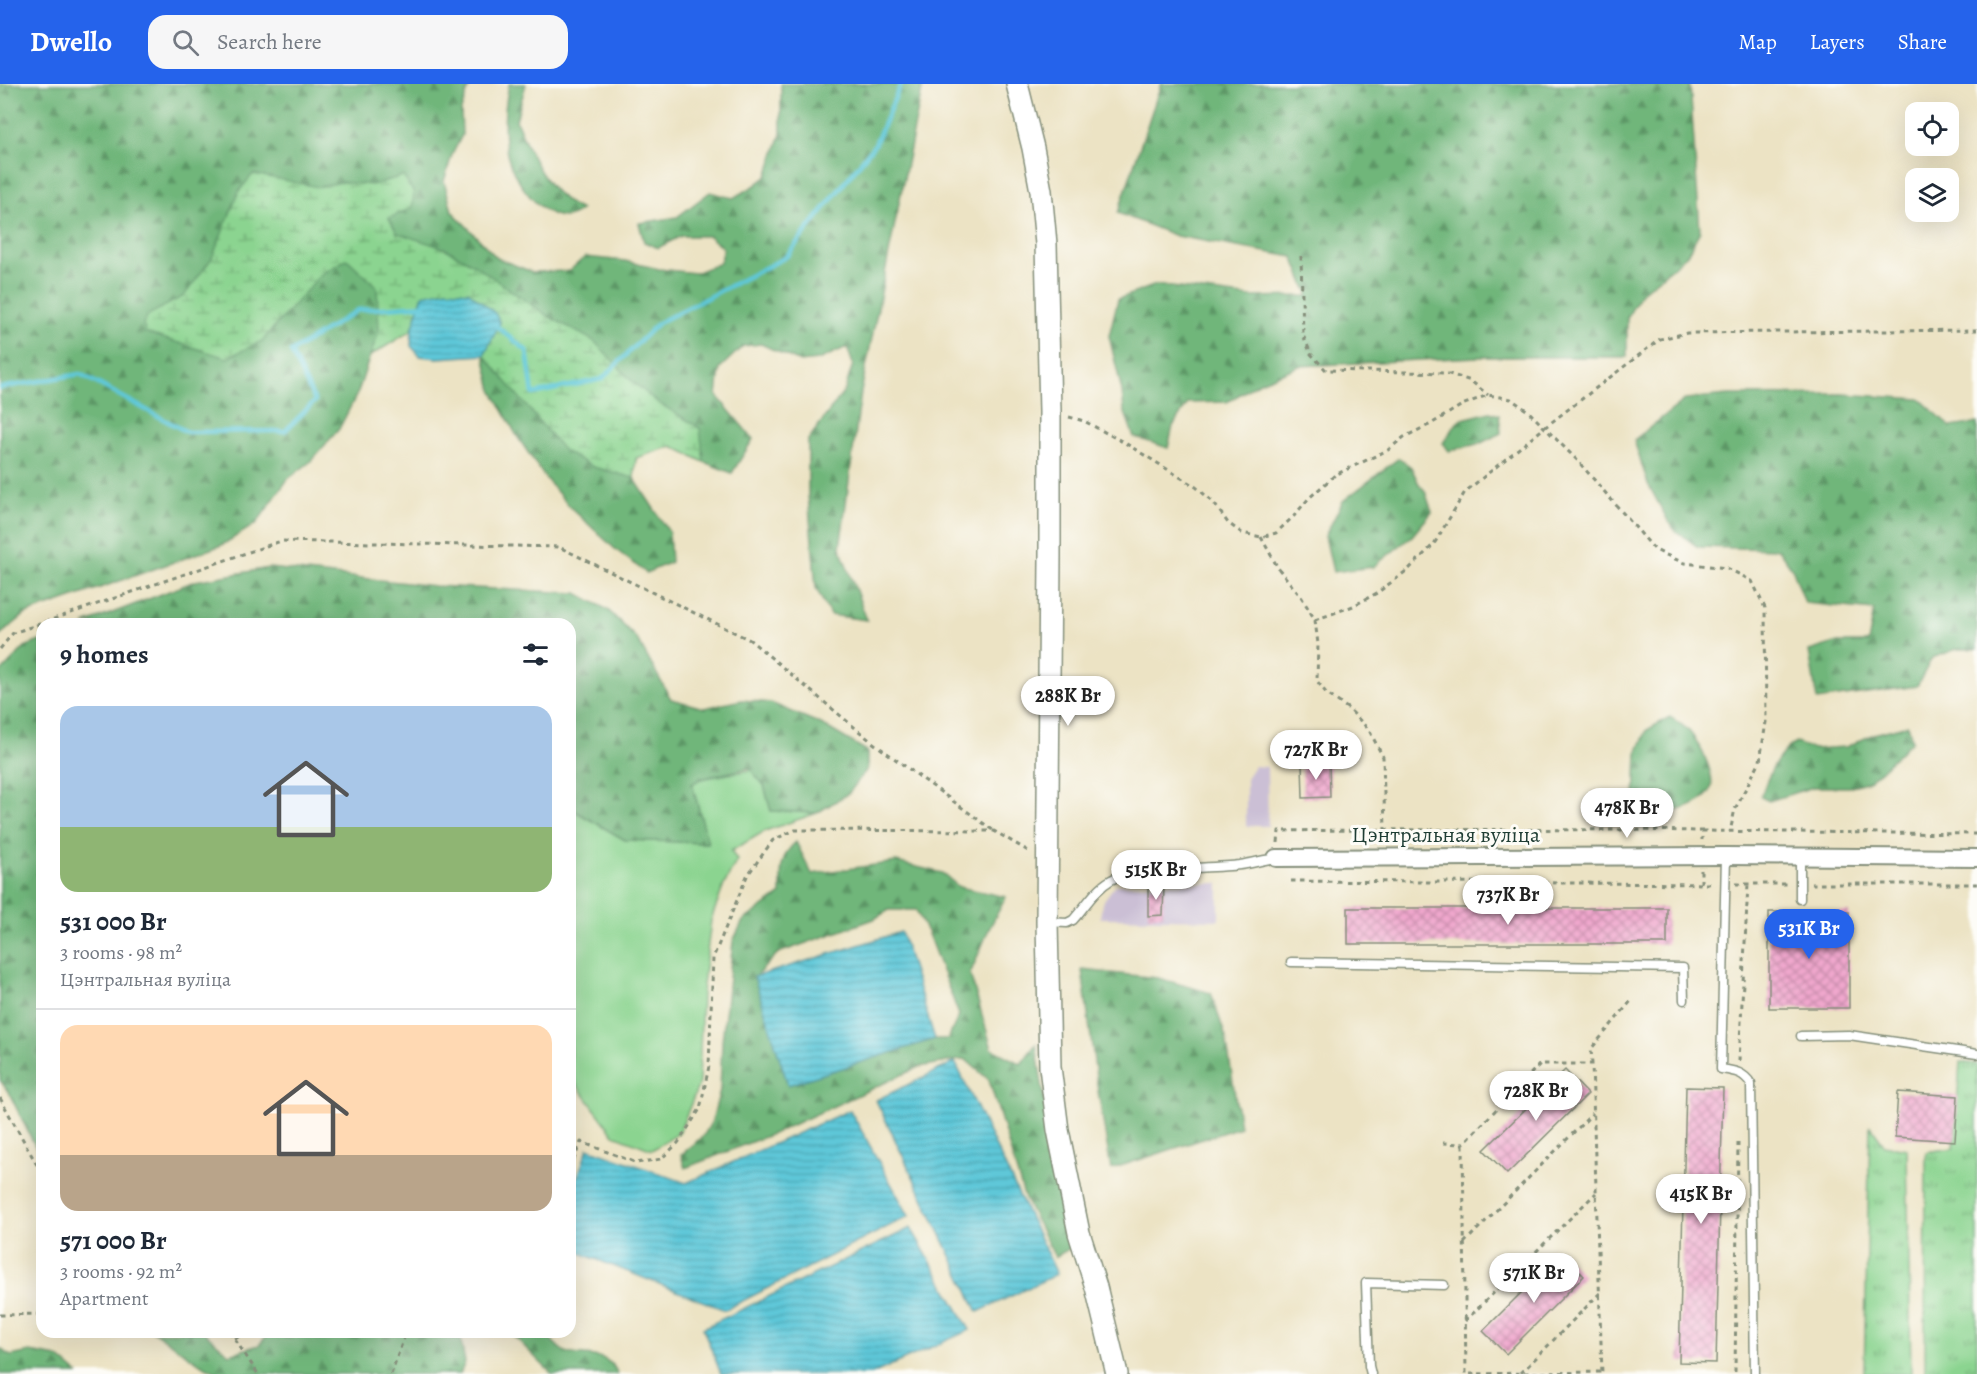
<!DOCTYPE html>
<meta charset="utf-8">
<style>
body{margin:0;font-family:Alegreya,serif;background:#f6f6f7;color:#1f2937;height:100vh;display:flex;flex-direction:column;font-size:22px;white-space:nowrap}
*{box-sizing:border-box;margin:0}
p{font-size:20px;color:#747a83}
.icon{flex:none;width:33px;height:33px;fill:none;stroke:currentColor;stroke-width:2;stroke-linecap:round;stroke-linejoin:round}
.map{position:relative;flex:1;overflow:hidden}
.panel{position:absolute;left:36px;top:534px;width:540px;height:720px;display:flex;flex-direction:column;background:#fff;border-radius:18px;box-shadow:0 6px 24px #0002}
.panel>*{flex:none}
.buttons{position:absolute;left:1905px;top:18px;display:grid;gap:12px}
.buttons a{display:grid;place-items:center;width:54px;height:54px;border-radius:12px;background:#fff;box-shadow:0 6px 24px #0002;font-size:30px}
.price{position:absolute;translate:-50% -51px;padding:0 14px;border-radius:21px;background:#fff;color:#222;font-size:20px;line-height:39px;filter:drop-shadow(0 2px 3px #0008)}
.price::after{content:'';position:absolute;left:50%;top:36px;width:18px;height:14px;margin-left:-9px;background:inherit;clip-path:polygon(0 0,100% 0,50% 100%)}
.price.current{background:#2563eb;color:#fff}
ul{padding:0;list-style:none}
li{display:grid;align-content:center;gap:12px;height:318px;padding:0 24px}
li+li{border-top:2px solid #e0e1e3}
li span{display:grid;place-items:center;height:186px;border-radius:18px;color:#555}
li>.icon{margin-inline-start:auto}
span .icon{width:108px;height:108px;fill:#fffc;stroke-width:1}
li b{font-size:26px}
h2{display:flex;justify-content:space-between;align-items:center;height:72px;padding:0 24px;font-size:26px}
header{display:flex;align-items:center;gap:36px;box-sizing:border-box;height:84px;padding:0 30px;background:#2563eb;color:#fff}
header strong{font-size:28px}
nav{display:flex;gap:33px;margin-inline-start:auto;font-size:21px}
.search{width:420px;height:54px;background:#f6f6f7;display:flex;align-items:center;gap:15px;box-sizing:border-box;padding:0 21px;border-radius:18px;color:#747a83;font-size:22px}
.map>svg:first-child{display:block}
.industrial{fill:#cbbfd5}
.grass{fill:#8bd490;stroke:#558862;stroke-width:1.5}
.forest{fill:url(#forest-firs);stroke:#487a57;stroke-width:1.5;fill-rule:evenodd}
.wetland{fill:url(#wetland-marsh);stroke:#558862;stroke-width:1.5}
.park{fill:url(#park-tufts);stroke:#558862;stroke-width:1.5}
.water{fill:url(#water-rules);stroke:#3e8286;stroke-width:1.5}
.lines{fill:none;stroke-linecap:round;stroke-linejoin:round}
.stream{stroke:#5ec8d9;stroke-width:4.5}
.building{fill:url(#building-cross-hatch)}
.service-casing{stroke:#86907c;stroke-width:11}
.minor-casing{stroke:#86907c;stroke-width:20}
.tertiary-casing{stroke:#86907c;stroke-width:24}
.path{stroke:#86907c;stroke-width:3;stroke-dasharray:4.5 4.5;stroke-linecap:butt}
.service{stroke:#fff;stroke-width:8}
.minor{stroke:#fff;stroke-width:16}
.tertiary{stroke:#fff;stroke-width:21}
.labels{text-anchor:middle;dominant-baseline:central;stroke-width:6;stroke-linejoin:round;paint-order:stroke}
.street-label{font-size:22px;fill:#1f3d34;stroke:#fdfcf7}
</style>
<header>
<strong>Dwello</strong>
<div class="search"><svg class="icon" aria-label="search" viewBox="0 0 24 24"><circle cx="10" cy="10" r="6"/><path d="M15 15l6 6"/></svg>Search here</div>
<nav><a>Map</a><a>Layers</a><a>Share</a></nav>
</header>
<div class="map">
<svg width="1977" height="1290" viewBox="0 0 1977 1290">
<defs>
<pattern id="forest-firs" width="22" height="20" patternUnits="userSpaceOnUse" patternTransform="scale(1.5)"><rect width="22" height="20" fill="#70b67a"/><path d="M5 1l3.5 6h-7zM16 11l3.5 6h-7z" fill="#5b9565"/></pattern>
<pattern id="wetland-marsh" width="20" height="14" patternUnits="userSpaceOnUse" patternTransform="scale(1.5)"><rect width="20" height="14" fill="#8bd490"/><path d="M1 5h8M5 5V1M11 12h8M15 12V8" fill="none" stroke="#71ad76"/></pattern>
<pattern id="park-tufts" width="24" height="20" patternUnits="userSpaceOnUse" patternTransform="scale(1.5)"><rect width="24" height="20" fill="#8bd490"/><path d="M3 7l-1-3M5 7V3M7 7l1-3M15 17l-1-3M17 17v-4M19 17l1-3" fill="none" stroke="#71ad76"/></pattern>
<pattern id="water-rules" width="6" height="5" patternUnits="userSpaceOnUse" patternTransform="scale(1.5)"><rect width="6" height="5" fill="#5ec8d9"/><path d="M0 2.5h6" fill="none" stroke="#4da4b1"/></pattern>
<pattern id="building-cross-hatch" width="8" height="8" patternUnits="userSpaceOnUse" patternTransform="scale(1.5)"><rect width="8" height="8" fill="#f0a7cd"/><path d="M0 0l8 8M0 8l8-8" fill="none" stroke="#c289a7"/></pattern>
</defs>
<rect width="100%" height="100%" fill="#fdfcf7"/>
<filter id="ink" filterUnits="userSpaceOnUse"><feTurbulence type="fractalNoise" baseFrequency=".0167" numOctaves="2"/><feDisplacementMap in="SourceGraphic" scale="12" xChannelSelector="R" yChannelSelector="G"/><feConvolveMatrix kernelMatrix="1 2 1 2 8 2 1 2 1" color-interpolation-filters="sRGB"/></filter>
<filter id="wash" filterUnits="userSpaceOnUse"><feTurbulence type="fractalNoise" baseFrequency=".008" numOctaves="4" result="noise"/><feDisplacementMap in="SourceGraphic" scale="24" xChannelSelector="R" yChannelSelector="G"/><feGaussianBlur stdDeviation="1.35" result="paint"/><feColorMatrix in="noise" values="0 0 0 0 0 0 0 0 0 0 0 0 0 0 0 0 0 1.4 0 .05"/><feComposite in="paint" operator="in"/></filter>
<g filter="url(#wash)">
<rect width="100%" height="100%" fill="#ece3c4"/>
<!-- industrial -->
<path class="industrial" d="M1254,682l13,1 1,59h-22v-48z
M1219,799v37l-119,-2 2,-15 13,-18z"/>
<!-- grass -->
<path class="grass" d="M751,686l13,15 7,26 46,2 -52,18 -34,20 6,9 -13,25 -13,35 -9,73 -3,91 -20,49 -27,17 -38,-15 -38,-51 -6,-18v-258l55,32 82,3 -15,-60 8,-4z"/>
<!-- forest -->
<path class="forest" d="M0,0h470l-9,26 1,25 -10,20 -8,26 8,30 45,47 35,14 37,-1 16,-14 40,4 34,8 36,4 25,-10 3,-15 -14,-12h-28l-23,12 -14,-6 -5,-19 38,-6 33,-25 23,6 21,-12 13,-10 14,-42v-50h142l-62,308 -21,156 27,72 -37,-5 -14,-27 -8,-93v-55l37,-50 8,-26 -6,-17 -29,13 -18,2 -39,-18 -18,2 -23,22 -3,28 36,43 -21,34 -28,-11 -32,-16 -36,12 -2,20 35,54 2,30 -25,11 -31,-24 -45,-42 -24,-28 -29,-43 -25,-46 -8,-35 16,-32 -5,-10 -26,-21 -46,3 -11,35 -42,26 -12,36 -19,37 -29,33 -22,17 -32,45 -34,21 -196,69 -26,21z
M509,0h17l-10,36c15,35 29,73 65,90 -28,24 -62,-22 -71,-46 -9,-25 -6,-55 -1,-80z
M1161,0h529l10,147 -14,25 -45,37 -14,25v39h-149l-179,9 -39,16 -33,20 -39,1 -15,23 -5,22 -34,-11 -10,-27 -2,-19 -13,-55 9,-37 38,-14 95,12 58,-1 -16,-39 -117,-21 -58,-23z
M1842,310l78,5 31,28 26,-4v226h-20l-25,9 -15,28 -100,14 -8,-49 26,-8h33l6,-33 -69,-7 -12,-33 -15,-21 -80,-2 -26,-19 -24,-44 -14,-44 52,-41 42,-4z
M1490,328l9,3 2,18 -20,10 -32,8 -6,-8 16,-23z
M1399,374l12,9 8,17 6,7 7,21 -20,24 -39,31 -40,5 -8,-36 18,-35z
M269,484l166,18 142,7 31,17 29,29 34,60 33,9 38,-8 29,3 50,21 46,27v18l-18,24 -32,20 -46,-2 -7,-26 -15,-17 -49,11 -8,5 16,59 -83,-3 -55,-32v-184h-486l111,-43z
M42,556v520l-33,-67 -9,-13v-407l25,-26z
M1670,633c6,4 14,9 19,14 10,12 31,49 19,63 -13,16 -40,18 -59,23l-14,-17 2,-47 10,-23z
M1908,641l4,16 -43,40 -20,6h-36l-44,14 -8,-4c6,-19 17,-45 35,-54l17,6 33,-2 28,-13z
M796,758l16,32 84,-12 46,11 17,14 47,10 -17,32 -19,45 22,75 29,15 15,-20 11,73 24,94 1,36 -17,10 -30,-58 -36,-119 -24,-21 -46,8 -142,65 -92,36 -4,-13 23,-20 8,-14 8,-31 2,-48 11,-101 10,-20 38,-27c0,-21 -2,-38 15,-52zM889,826h27l12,24 31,81 -11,24h-13l-147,45 -31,-109 21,-22 96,-34z
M1082,886l76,8 53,15 15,45 14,89 -129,42 -13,-78z
M154,1248h50l25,22 30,-9 11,-13h189l6,30 -5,12h-240l-18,-9z
M510,1248h34c6,6 11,13 18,18 16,11 43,-4 56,24h-66z
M0,1264l11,8 19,-4 28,5 20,17h-78z"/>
<!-- wetland -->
<path class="wetland" d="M253,90l65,13 24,-5 30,3 31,-9 11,17 -2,15 -23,10 8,15 47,15 29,16 75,52 46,25 38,40 25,21 43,26 4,34 -32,-16 -36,12 -2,20 -41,-11 -29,-16 -80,-96 16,-32 -77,-28 -11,35 -42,26 9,-24 -2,-45 -30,-28 -26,15 -59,67 -35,17 -81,-25 -3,-9 5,-9 36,-19 28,-38 27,-67z"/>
<!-- park -->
<path class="park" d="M1960,978l17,2v309l-52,1 1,-222 28,-4z
M1870,1042l14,19 23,4 4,225h-47z"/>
<!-- water -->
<path class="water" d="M447,206l22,2 26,21 5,10 -16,32 -47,3 -17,-2 -9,-10 1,-16 11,-35z
M901,848l34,107 -147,46 -34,-108z
M955,978l102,212 -79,38 -102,-212z
M850,1026l59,106 -184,94 -155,-61v-51l18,-50 98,35z
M911,1144l59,102 -98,44h-151l-18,-46z"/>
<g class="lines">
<!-- stream -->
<path class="stream" d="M494,240l33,27 6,43 69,-15 56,-56 128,-66 89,-113 26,-60
M0,304l80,-14 107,58 98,-1 30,-30 -24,-49 67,-42 66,-5"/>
</g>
<g id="blocks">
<!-- building -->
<path class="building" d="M1302,680h27l1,33 -27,1z
M1164,802l-1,29 -15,1v-29z
M1348,824h319v36h-319z
M1769,828h80v96h-80z
M1565,986l23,24 -81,80 -23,-24z
M1686,1003l37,1 -7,275 -37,-1z
M1898,1008l60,4 -3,45 -60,-4z
M1561,1169l23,23 -78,78 -23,-23z"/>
</g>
</g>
<g filter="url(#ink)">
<use href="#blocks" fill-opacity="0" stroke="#86907c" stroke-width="1.5"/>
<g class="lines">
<defs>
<path id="service" d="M1726,772l-5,213c13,2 23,3 30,15l4,290
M1800,773v42
M1047,838l20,1 6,-3c12,-13 22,-31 38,-40 24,-13 98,-11 129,-15 12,-2 24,-5 36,-7
M1291,878l392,6 1,32
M1801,952l48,-1 128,19
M1371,1290l-2,-8 -3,-83 78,2"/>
<path id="minor" d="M1276,774l450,-2 251,2"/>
<path id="tertiary" d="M1017,0l16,64 8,43 5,53 4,168v145l-3,365 3,145 8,63 21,103 17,54 21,87"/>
</defs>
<!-- service casing -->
<use href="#service" class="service-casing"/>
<!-- minor casing -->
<use href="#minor" class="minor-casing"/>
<!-- tertiary casing -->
<use href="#tertiary" class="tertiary-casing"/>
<!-- path -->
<path class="path" d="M1301,172l2,79 8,19 15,16 120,3 25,8 17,14
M1069,333l15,4 41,22 71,44 17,15 15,21 14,10 19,4 15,-4 18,-17 15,-18 26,-23 53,-25 16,-13 27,-13 31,-19 26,-10 23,4 17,12 49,49 78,90 29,13 43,5 25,13 13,27 1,114 -6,39 -25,48 -5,23
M1261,453l17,31 24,30 13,22 3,24 -1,37 10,13 23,16 19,20 14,27 2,73
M1315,536l38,-14 24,-13 32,-24 25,-25 31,-52 79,-64 116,-89 27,-6 290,-3
M0,565l13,-16 268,-92 278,6 191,93 122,102 122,89
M1702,747l275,3
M1278,759l1,-12c141,-2 282,-2 423,0v9
M1701,786v13
M1291,797l423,3
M1736,800h53
M1811,800h166
M1739,977l9,-177
M1592,980l-1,-15 40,-48
M0,1014l42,76
M1443,1059l20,1 77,-80h52l10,310
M1463,1060l3,230 136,-2
M570,1085l11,-27 56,21 24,-4 17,-16 22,-34 9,-43 4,-108 34,-82 26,-36 22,-10 199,1 36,21
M1464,1159l129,-130
M0,1231l42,-1
M1465,1237l131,-128
M230,1248l28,42
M235,1255l11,-7
M1735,1288l3,-229
M1521,1289l79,-80
M391,1290l15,-42"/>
<!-- service -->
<use href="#service" class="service"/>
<!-- minor -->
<use href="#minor" class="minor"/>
<!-- tertiary -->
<use href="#tertiary" class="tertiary"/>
</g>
</g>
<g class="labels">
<!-- street labels -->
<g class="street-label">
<text x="1446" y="751">Цэнтральная вуліца</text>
</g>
</g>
</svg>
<div class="buttons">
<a><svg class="icon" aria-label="locate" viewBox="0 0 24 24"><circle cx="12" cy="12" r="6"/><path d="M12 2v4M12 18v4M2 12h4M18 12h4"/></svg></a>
<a><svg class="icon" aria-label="layers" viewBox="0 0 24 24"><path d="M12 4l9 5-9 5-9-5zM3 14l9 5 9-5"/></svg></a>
</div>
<b class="price" style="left:1068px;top:643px">288K Br</b>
<b class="price" style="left:1316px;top:697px">727K Br</b>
<b class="price" style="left:1627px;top:755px">478K Br</b>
<b class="price" style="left:1156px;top:817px">515K Br</b>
<b class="price" style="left:1508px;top:842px">737K Br</b>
<b class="price current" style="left:1809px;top:876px">531K Br</b>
<b class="price" style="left:1536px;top:1038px">728K Br</b>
<b class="price" style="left:1701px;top:1141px">415K Br</b>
<b class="price" style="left:1534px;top:1220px">571K Br</b>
<section class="panel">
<h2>9 homes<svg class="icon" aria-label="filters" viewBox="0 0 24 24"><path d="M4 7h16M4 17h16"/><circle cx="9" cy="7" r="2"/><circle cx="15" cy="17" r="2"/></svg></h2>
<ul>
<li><span style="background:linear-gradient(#a9c7e8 65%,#8fb573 0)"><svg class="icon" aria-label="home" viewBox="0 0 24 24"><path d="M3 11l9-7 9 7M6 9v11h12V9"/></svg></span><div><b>531 000 Br</b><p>3 rooms · 98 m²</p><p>Цэнтральная вуліца</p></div></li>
<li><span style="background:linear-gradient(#ffd9b3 70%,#b9a48a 0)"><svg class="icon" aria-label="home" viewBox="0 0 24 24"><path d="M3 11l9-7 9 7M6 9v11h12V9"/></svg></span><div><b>571 000 Br</b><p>3 rooms · 92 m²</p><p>Apartment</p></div></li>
</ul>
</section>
</div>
